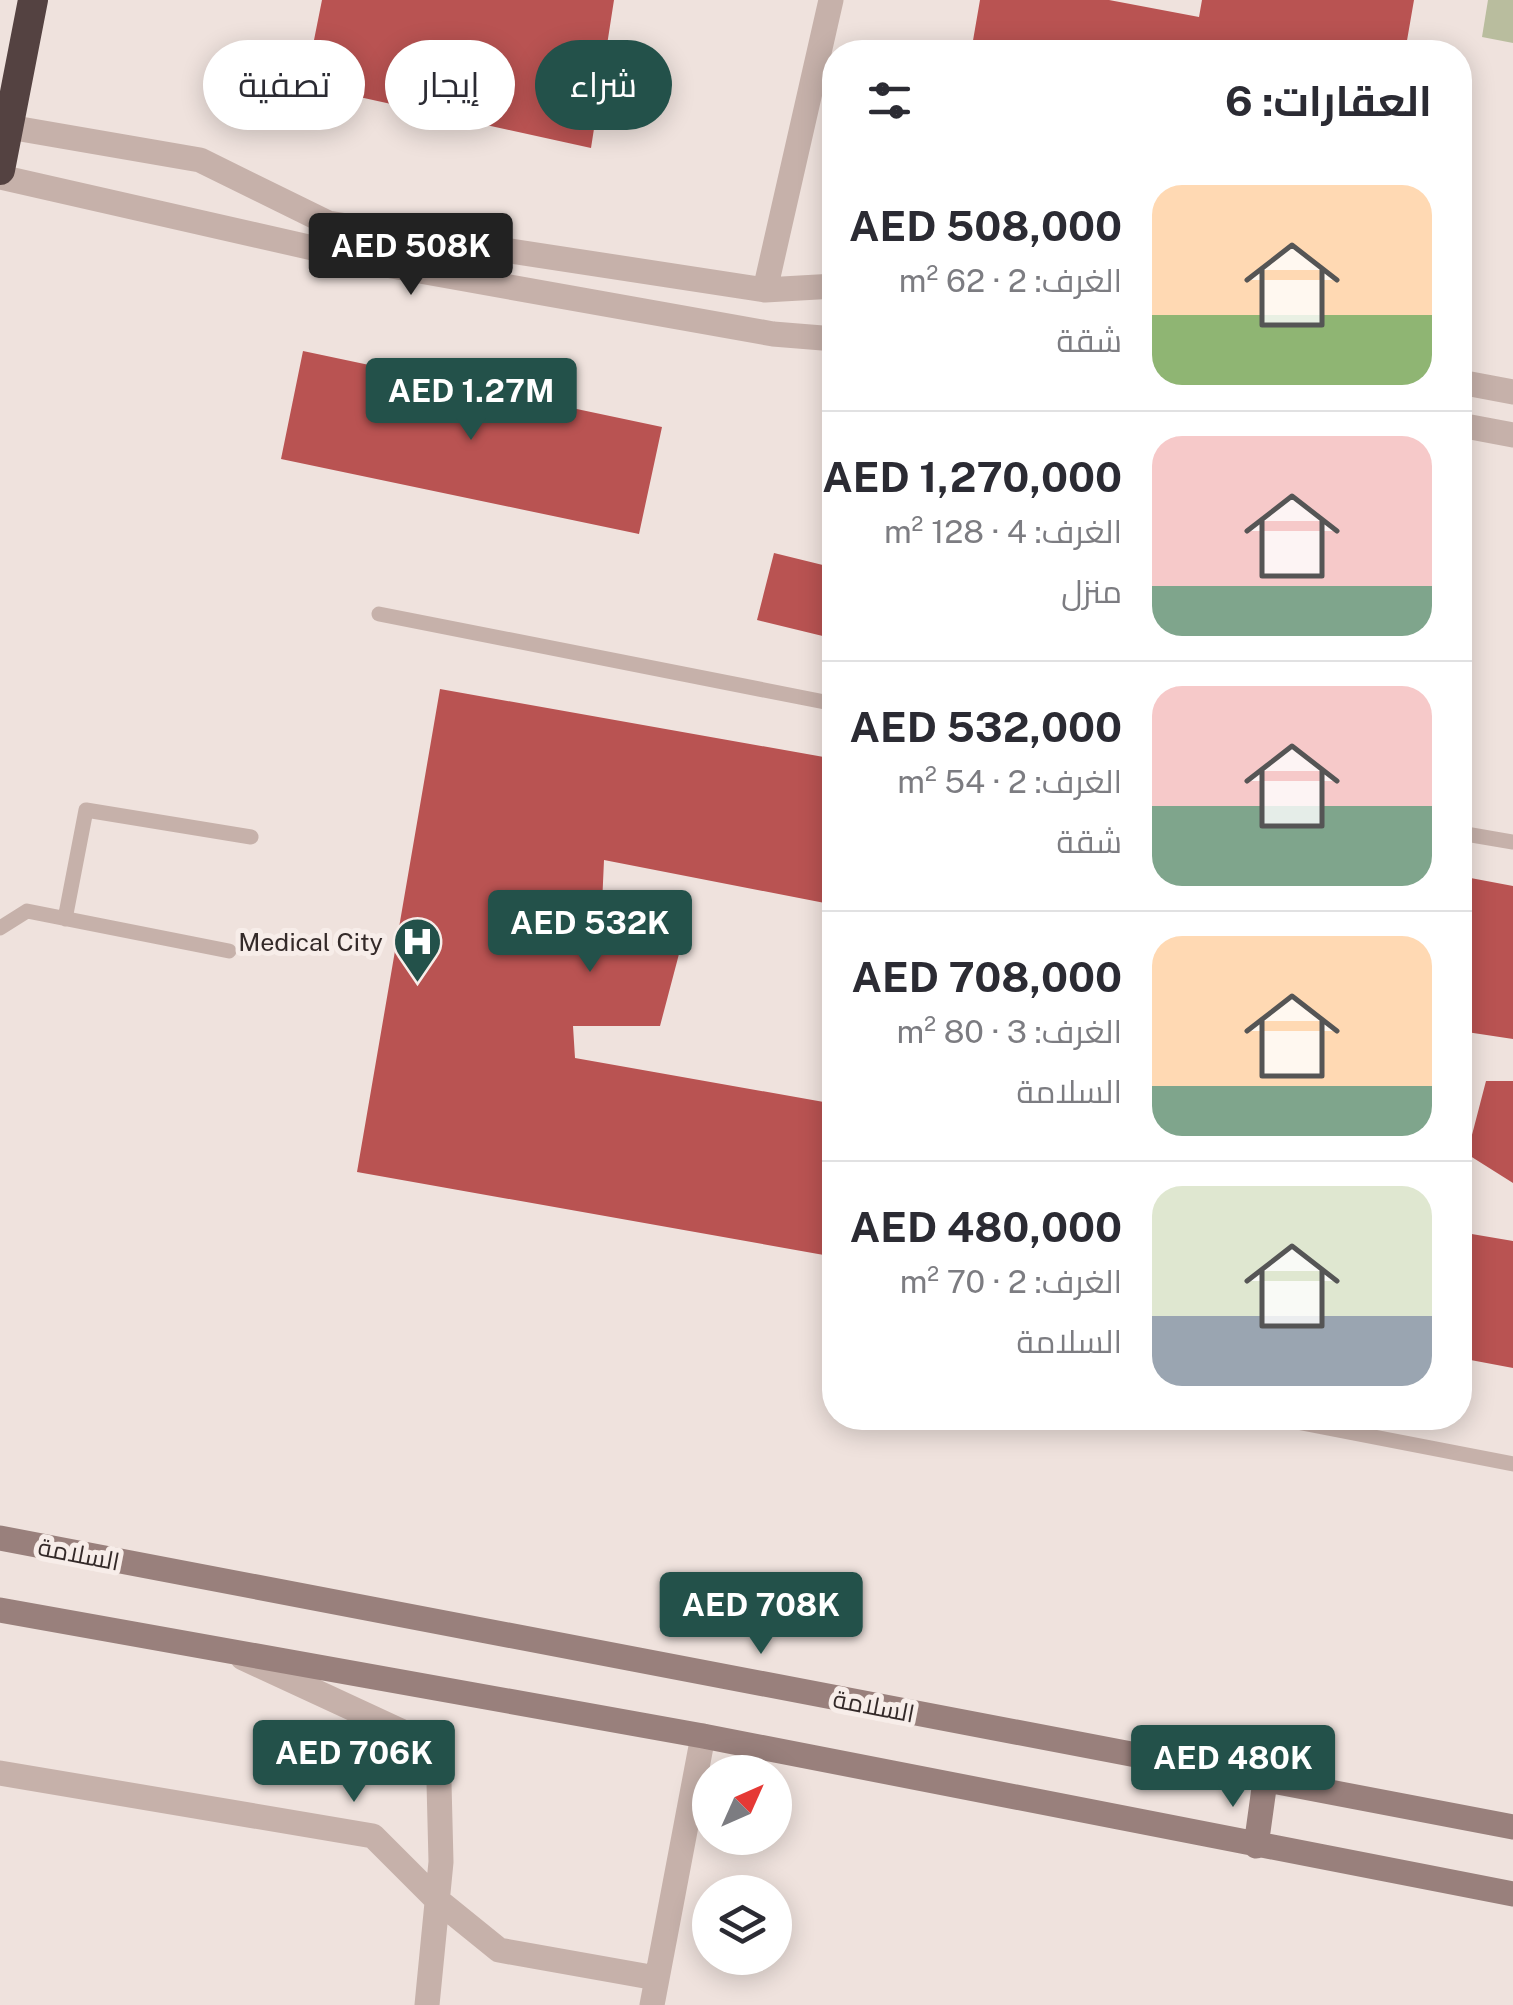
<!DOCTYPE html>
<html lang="ar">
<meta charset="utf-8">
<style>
body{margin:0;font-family:"Public Sans",Cairo,sans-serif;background:#f2f2f3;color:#2b2b33;direction:rtl;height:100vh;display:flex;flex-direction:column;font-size:38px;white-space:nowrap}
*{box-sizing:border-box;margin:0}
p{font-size:32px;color:#7c7c81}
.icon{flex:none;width:55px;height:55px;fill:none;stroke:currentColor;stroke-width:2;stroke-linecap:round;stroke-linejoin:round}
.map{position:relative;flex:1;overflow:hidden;direction:ltr}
.drawer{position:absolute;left:822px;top:40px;width:650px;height:1390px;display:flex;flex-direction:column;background:#fff;border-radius:40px;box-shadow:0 5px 25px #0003;direction:rtl}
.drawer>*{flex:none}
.banner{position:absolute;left:30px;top:40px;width:642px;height:90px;direction:rtl;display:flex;gap:20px}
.needle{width:65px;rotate:45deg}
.tools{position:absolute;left:692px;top:1755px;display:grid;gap:20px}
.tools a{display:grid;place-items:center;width:100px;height:100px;border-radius:50%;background:#fff;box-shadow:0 5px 25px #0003;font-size:50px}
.price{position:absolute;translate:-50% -85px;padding:0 22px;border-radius:10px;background:#23514a;color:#fff;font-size:32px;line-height:65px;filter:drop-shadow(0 2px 5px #0008)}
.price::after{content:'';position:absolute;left:50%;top:60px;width:30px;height:22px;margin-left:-15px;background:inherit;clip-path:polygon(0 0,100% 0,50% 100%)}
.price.current{background:#222;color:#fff}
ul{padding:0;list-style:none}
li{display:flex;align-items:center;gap:30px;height:250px;padding:0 40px}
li+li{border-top:2px solid #e1e1e2}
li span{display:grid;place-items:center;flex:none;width:280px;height:200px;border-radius:30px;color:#555}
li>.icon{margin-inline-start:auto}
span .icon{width:120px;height:120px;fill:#fffc;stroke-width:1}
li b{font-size:42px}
h2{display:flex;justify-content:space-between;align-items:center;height:120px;padding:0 40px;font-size:42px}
.chip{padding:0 35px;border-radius:45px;background:#fff;box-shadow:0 5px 25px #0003;font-size:35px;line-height:90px}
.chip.current{background:#23514a;color:#fff}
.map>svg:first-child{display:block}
.green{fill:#b9bd9e}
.building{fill:#b95352}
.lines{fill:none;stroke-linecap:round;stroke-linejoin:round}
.lane{stroke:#c6b1aa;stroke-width:15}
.street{stroke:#c6b1aa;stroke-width:25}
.secondary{stroke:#99807c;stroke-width:25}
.highway{stroke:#544241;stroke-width:30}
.labels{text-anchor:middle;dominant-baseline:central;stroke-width:10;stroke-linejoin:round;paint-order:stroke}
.poi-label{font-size:25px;fill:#342a29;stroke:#f7ede9;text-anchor:end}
.street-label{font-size:25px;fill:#342a29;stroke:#f7ede9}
</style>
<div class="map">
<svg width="1513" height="2005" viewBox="0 0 1513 2005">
<rect width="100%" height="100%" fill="#efe2dd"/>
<!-- green -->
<path class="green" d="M1488,0h25v43l-31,-6z"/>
<!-- building -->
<path class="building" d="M322,0h292l-23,148 -286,-63z
M980,0h129l90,17 3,-17h212l-9,52h-434z
M303,351l359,76 -23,107 -358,-75z
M774,553l61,15v71l-78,-19z
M440,689l395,70v146l-231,-45 -2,45 77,49 -19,72h-87l2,32 260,46v153l-478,-85z
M1460,876l53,10v153l-53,-8z
M1486,1081h27v102l-46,-29z
M1460,1232l53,9v127l-53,-10z"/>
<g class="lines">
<!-- lane -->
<path class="lane" d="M379,614l456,90
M1460,833l53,9
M65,919l21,-109 165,27
M0,928l27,-17 202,40
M1276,1418l237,46"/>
<!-- street -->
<path class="street" d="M9,127l191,33 128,63 437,67 70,-4
M0,177l392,89 381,68 62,5
M765,290l66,-290
M1460,382l53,10
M1460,425l53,10
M243,1658l160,74 28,27 8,24 2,79 -14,143
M0,1773l373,63 63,63 63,51 157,28
M652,2005l51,-269"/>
<!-- secondary -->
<path class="secondary" d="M0,1538l1513,289
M0,1610l703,126 810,158
M1256,1846l9,-65"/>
<!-- highway -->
<path class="highway" d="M0,170l33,-170"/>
</g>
<!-- icons -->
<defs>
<symbol id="hospital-pin" viewBox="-11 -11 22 30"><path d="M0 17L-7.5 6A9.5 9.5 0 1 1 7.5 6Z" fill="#23514a" stroke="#f7ede9"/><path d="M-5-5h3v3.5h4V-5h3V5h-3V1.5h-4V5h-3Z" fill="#fff"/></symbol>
</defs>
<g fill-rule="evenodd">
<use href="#hospital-pin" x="390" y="914" width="55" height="75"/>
</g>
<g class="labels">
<!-- poi labels -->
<g class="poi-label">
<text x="383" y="942">Medical City</text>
</g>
<!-- street labels -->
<g class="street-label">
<text transform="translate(79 1554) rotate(11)">السلامة</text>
<text transform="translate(874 1706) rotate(11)">السلامة</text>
</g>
</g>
</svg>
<div class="tools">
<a><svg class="needle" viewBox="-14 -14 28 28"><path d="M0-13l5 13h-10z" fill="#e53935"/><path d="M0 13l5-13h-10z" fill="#7c7c81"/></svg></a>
<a><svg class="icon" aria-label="layers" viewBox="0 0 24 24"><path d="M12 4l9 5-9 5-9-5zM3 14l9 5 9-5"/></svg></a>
</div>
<b class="price current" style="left:411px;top:298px">AED 508K</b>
<b class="price" style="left:471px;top:443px">AED 1.27M</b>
<b class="price" style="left:590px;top:975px">AED 532K</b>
<b class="price" style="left:761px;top:1657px">AED 708K</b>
<b class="price" style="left:354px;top:1805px">AED 706K</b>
<b class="price" style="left:1233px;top:1810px">AED 480K</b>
<div class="banner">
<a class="chip current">شراء</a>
<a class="chip">إيجار</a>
<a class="chip">تصفية</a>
</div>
<section class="drawer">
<h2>العقارات: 6<svg class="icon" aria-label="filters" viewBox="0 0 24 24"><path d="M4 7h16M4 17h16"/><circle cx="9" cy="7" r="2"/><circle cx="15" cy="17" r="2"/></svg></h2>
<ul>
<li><span style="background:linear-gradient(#ffd9b3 65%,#8fb573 0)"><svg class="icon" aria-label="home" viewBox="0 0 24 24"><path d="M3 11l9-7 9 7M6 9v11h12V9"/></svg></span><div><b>AED 508,000</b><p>الغرف: 2 · 62 m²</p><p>شقة</p></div></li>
<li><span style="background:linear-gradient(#f6c9c9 75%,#7fa58c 0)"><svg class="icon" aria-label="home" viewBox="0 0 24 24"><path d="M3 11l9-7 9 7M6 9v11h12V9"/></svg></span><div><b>AED 1,270,000</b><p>الغرف: 4 · 128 m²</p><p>منزل</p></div></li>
<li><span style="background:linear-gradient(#f6c9c9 60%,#7fa58c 0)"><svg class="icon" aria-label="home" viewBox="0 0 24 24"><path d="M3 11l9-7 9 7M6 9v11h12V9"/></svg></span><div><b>AED 532,000</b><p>الغرف: 2 · 54 m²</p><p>شقة</p></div></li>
<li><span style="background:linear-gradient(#ffd9b3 75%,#7fa58c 0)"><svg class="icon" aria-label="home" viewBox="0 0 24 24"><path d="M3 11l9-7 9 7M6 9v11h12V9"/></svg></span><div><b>AED 708,000</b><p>الغرف: 3 · 80 m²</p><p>السلامة</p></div></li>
<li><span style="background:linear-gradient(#dfe7d0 65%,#9aa5b1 0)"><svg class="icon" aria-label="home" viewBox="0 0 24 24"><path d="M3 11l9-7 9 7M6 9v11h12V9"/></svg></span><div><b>AED 480,000</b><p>الغرف: 2 · 70 m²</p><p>السلامة</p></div></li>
</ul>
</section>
</div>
